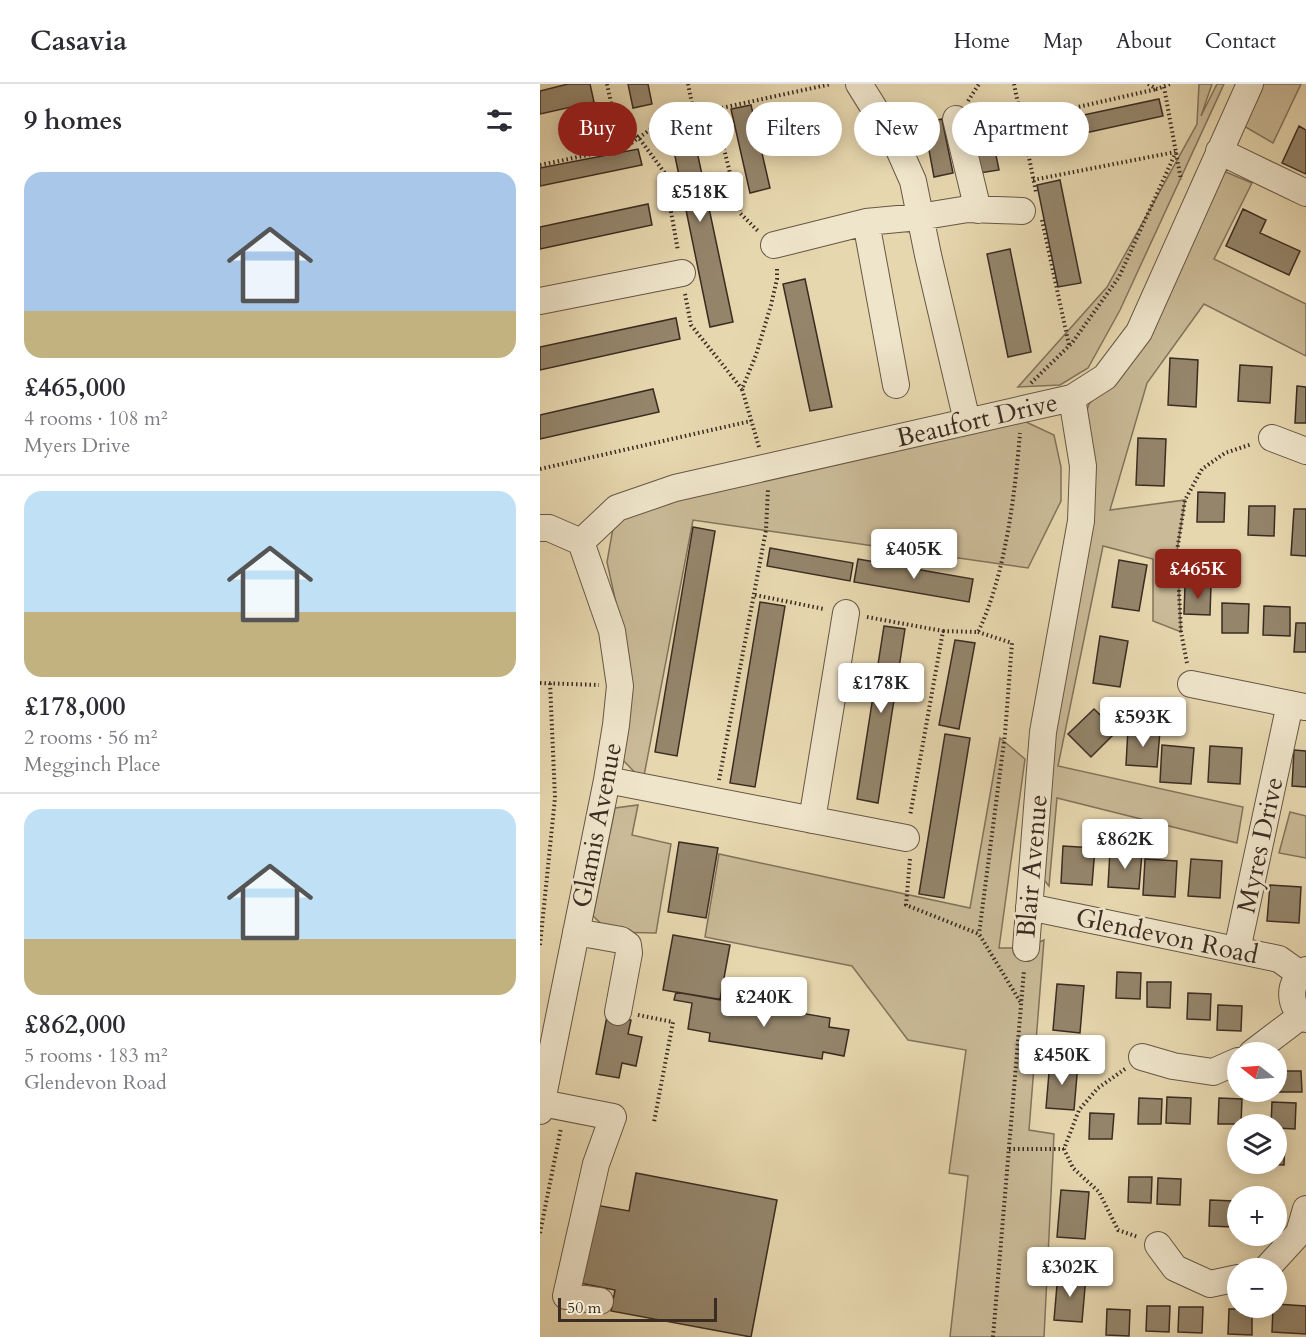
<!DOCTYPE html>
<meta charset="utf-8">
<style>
body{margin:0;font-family:Cardo,serif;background:#f2f2f3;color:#2b2b33;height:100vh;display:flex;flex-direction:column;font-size:22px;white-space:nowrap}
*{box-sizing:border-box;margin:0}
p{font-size:20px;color:#7c7c81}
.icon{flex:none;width:33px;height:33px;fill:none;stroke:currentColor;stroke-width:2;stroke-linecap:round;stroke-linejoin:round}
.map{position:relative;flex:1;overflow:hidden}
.sheet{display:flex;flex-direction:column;background:#fff;width:540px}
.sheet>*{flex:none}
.hud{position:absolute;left:18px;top:18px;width:570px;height:54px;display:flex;gap:12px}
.needle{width:39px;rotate:287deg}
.fabs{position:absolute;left:687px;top:958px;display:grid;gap:12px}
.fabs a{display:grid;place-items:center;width:60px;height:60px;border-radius:50%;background:#fff;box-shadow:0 3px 15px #0003;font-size:30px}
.scale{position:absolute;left:18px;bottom:15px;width:159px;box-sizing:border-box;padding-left:6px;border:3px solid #3b2c22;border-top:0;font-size:16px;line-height:21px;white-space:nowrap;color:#3b2c22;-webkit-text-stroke:4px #efe5cb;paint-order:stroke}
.price{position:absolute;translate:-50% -51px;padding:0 14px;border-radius:6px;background:#fff;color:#222;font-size:20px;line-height:39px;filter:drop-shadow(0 2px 3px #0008)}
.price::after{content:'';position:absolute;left:50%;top:36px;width:18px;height:14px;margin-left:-9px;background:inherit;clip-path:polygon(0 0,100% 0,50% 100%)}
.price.on{background:#8f2418;color:#fff}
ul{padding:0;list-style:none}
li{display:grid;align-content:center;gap:12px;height:318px;padding:0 24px}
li+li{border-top:2px solid #e1e1e2}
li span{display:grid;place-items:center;height:186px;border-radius:18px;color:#555}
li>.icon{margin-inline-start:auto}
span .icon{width:108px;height:108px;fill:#fffc;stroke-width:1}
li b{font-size:26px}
h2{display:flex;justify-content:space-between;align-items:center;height:72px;padding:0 24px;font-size:26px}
.tag{padding:0 21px;border-radius:27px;background:#fff;box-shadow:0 3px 15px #0003;font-size:21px;line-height:54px}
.tag.on{background:#8f2418;color:#fff}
header{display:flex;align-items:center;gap:36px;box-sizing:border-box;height:84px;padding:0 30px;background:#fff;border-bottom:2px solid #e1e1e2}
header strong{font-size:28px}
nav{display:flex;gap:33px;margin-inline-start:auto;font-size:21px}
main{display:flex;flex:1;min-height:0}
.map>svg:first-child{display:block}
.green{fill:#caba97;stroke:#82735c;stroke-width:1.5}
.building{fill:#94856b;stroke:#3b2c22;stroke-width:1.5}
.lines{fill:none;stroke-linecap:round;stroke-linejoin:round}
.minor-casing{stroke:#665745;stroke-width:28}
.path{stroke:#3b2c22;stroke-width:4;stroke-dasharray:1.5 3;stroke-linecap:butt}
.minor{stroke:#efe5cb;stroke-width:26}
.labels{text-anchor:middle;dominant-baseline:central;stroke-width:5;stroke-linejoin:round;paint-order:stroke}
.street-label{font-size:26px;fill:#3b2c22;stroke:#efe5cb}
</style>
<header>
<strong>Casavia</strong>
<nav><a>Home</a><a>Map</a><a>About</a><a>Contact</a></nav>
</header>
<main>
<section class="sheet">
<h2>9 homes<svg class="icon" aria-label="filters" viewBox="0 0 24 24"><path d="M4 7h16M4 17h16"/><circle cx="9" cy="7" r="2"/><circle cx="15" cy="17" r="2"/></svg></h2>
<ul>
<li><span style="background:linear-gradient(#a9c7e8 75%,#c2b280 0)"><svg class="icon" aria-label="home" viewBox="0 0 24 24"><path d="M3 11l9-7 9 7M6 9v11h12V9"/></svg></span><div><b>£465,000</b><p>4 rooms · 108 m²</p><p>Myers Drive</p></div></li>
<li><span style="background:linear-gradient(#bfe0f5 65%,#c2b280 0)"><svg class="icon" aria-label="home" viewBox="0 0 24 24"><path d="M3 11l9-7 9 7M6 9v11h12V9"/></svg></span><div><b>£178,000</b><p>2 rooms · 56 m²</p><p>Megginch Place</p></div></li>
<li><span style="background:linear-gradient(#bfe0f5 70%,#c2b280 0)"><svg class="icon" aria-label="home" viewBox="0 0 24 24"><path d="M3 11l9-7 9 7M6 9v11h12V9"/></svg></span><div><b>£862,000</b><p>5 rooms · 183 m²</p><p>Glendevon Road</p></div></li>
</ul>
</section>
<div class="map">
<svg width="766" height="1253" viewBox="0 0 766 1253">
<rect width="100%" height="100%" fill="#e7d7af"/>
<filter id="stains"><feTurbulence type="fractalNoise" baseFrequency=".00333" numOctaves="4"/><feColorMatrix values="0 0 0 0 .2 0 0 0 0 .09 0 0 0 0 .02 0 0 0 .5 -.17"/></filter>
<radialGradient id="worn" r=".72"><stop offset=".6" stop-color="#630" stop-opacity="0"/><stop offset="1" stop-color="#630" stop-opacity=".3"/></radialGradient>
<!-- green -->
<path class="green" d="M659,0h13l-11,32 16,-32h7l-104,226 -32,58 -28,17 -42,2 89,-100 90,-163z
M721,0h40l-28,59 -31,-18z
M681,86l31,13 -38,76 92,45v52l-102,-52 -57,79 -37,127 75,-10 -8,51 4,81 -28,-11v-62l-50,-13 -45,220 185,41 -6,36 -180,-45 -8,88 -9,-11 42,-450 7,-21 49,-55z
M484,337l30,14 7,32v34l-33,67 -335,-48 -50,261 -22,-23 5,-109 -19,-87 6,-34 18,-16 122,-33z
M460,654l25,21 -26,189h27l18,-8 -15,190 25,4 -10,203h-94l18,-161 -19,-3 17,-123 -58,-10 -56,-74 -147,-29 14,-83 251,54z
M98,721l-6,30 39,9 -15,89 -46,-1 -17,-16 22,-108z
M750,728l16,4v42l-27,-5z"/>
<!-- building -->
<path class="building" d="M28,0h22l4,18 -54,12v-23z
M88,0h20l4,20 -19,4z
M619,15l4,17 -133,29 -3,-18z
M211,21l19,83 -20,5 -19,-84z
M448,32l11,54 -19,3 -10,-54z
M150,34l43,204 -23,5 -42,-205z
M402,35l11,54 -19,4 -10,-54z
M759,42l7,4v44l-24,-11z
M98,65l4,16 -102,21v-18z
M520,96l21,103 -23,4 -21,-102z
M108,120l4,21 -112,24v-22z
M703,125l23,11 -6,13 40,18 -11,24 -63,-29z
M470,165l21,103 -23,5 -21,-103z
M265,195l27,128 -22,4 -27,-127z
M136,234l4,21 -140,31v-23z
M630,274l28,2 -2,47 -28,-2z
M700,281l32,2 -2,36 -32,-2z
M757,302l9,1v36h-11z
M113,305l6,23 -119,27v-24z
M598,354l28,1 -2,47 -28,-1z
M658,408l27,1 -1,29h-27z
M709,422h26l-1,30 -26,-1z
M754,425h12v47l-15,-1z
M153,443l22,4 -38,225 -22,-4z
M230,464l83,15 -3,18 -83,-15z
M318,475l115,20 -4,23 -115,-20z
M579,476l28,5 -8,46 -27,-4z
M645,501h26l-1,30 -26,-1z
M220,518l25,4 -30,181 -25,-4z
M682,519l27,1 -1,29h-26z
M724,522l26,1v29l-27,-1z
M756,539h10v29h-12z
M344,542l21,3 -27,174 -21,-4z
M560,552l28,5 -8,46 -27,-4z
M415,556l20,3 -16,86 -20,-4z
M554,625l23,22 -26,26 -23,-23z
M588,645l32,2 -3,36 -31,-2z
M405,650l25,4 -26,160 -25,-4z
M622,661l32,3 -3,36 -31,-2z
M670,662l32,2 -2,36 -32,-2z
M754,666l12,1v36l-14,-1z
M139,758l39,6 -12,70 -38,-6z
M523,762l32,2 -3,37 -31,-2z
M570,767l32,2 -3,36 -31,-2z
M605,775l32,2 -2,36 -32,-2z
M651,775l31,2 -2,37 -32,-2z
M730,801l31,2 -2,36 -32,-2z
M133,851l57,10 -10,55 -57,-10z
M577,888l24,1 -1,26 -24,-1z
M607,898h24l-1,26 -23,-1z
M517,900l27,2 -4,47 -27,-3z
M136,908l154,26 -1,9 20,3 -5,26 -21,-4 -1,7 -113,-18 1,-8 -22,-4 4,-26 -18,-3z
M648,909l23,1 -1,26 -23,-1z
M678,921l24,1 -1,25 -24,-1z
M67,932l24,4 -3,14 14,3 -6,29 -14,-3 -3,15 -23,-4z
M510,977l28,2 -4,47 -28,-2z
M736,987h25l1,21h-35h9z
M627,1013l24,1 -1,26 -24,-1z
M599,1014l23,1 -1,25h-23z
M679,1014l23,1 -1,25h-23z
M732,1018l24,1 -1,26 -19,-1v-3h-5z
M550,1029l24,1 -2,25h-23z
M736,1055l9,1 -1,25 -23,-1h15z
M96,1089l141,27 -26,137 -140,-26 4,-21 -40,-8 15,-78 39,7z
M589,1093h23l-1,26 -23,-1z
M618,1094l23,1 -1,26 -23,-1z
M521,1106l28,2 -4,47 -28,-2z
M670,1116l24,1 -1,26 -24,-1z
M518,1189l28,3 -4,46 -28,-2z
M736,1220l30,2v28l-34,-2 1,-24h3z
M607,1222h23l-1,26 -23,-1z
M639,1223h24l-1,26 -24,-1z
M567,1225l23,1 -1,26 -23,-1z
M689,1225h23v26l-24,-1z"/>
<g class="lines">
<defs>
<path id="minor" d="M319,0l38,61 16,36 15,74 39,166
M416,35l22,91
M679,67l87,42
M326,138l30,163
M234,161l92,-23 53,-5 49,-8 54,2
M0,217l142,-28
M732,354l34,13
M0,444h9l32,14
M41,458l36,-34 58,-20 397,-90 33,-21 34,-45 111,-248
M651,600l114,23
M67,696l299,58
M272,736l34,-207
M489,823l250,52 21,15
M36,848l45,8 7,5 1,8 -11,59
M486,864l17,-216 38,-211 2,-55 -11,-68
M697,866l53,-246
M766,886c-19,12 -18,37 0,49
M712,969l49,-37
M602,973l31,9 40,6 25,-11
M2,1019l71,14 -17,47 -30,132 34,5
M0,1027l67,-331 9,-55 4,-39 -8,-55 -31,-89
M618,1161l17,23 35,16 28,-6
M726,1185l33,-36 7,-24"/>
</defs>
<!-- minor casing -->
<use href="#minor" class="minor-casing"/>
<!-- path -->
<path class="path" d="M67,0l7,33 25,21 25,34 14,79
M148,0l6,30
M474,0l22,108
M608,0l9,5 13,-5
M624,3l17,93
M428,17l11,-17
M435,20l46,16 136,-31
M174,25l26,104 18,18
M0,81l86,-18 36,-26 169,-37
M493,96l142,-28
M502,136l27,125
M145,210l6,31 51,64
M491,299l41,-40 47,-66 57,-125
M219,363l-17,-58 14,-34 15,-50 6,-26v-12
M0,385l211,-48
M215,511l69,14
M327,533l76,14 -33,185
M403,547l35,1c27,-55 37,-138 42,-199
M438,548l34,11 -7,91 -26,200
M647,579l-6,-31 -4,-81 8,-51 17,-31 23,-16 27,-9
M0,599l59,2
M179,696l47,-250 2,-41
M370,775l-4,46 73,29 42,69
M0,861l15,-147 -5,-116
M98,931l35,7 -19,100
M585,985l-27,19 -19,22 -15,39 9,19 26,24 19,38 20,7
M469,1065h55
M0,1149l21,-105
M453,1253l31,-367"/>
<!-- minor -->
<use href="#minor" class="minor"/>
</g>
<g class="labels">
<!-- street labels -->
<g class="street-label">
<text transform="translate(437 336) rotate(-13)">Beaufort Drive</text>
<text transform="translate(57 741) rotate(-79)">Glamis Avenue</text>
<text transform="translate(720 761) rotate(-78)">Myres Drive</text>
<text transform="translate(492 782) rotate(-85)">Blair Avenue</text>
<text transform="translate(627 852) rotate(12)">Glendevon Road</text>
</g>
</g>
<rect width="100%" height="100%" filter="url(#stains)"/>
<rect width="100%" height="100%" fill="url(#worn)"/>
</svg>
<div class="fabs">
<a><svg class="needle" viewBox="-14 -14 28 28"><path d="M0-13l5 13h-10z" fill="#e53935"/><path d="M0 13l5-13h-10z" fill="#7c7c81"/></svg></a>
<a><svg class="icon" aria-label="layers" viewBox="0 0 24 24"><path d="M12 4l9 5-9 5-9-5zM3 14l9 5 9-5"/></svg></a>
<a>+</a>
<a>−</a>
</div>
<div class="scale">50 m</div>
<b class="price" style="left:160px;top:139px">£518K</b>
<b class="price" style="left:374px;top:496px">£405K</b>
<b class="price on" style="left:658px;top:516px">£465K</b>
<b class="price" style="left:341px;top:630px">£178K</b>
<b class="price" style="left:603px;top:664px">£593K</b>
<b class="price" style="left:585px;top:786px">£862K</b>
<b class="price" style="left:224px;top:944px">£240K</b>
<b class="price" style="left:522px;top:1002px">£450K</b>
<b class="price" style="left:530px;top:1214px">£302K</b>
<div class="hud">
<a class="tag on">Buy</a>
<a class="tag">Rent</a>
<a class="tag">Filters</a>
<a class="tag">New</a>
<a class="tag">Apartment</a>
</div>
</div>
</main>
